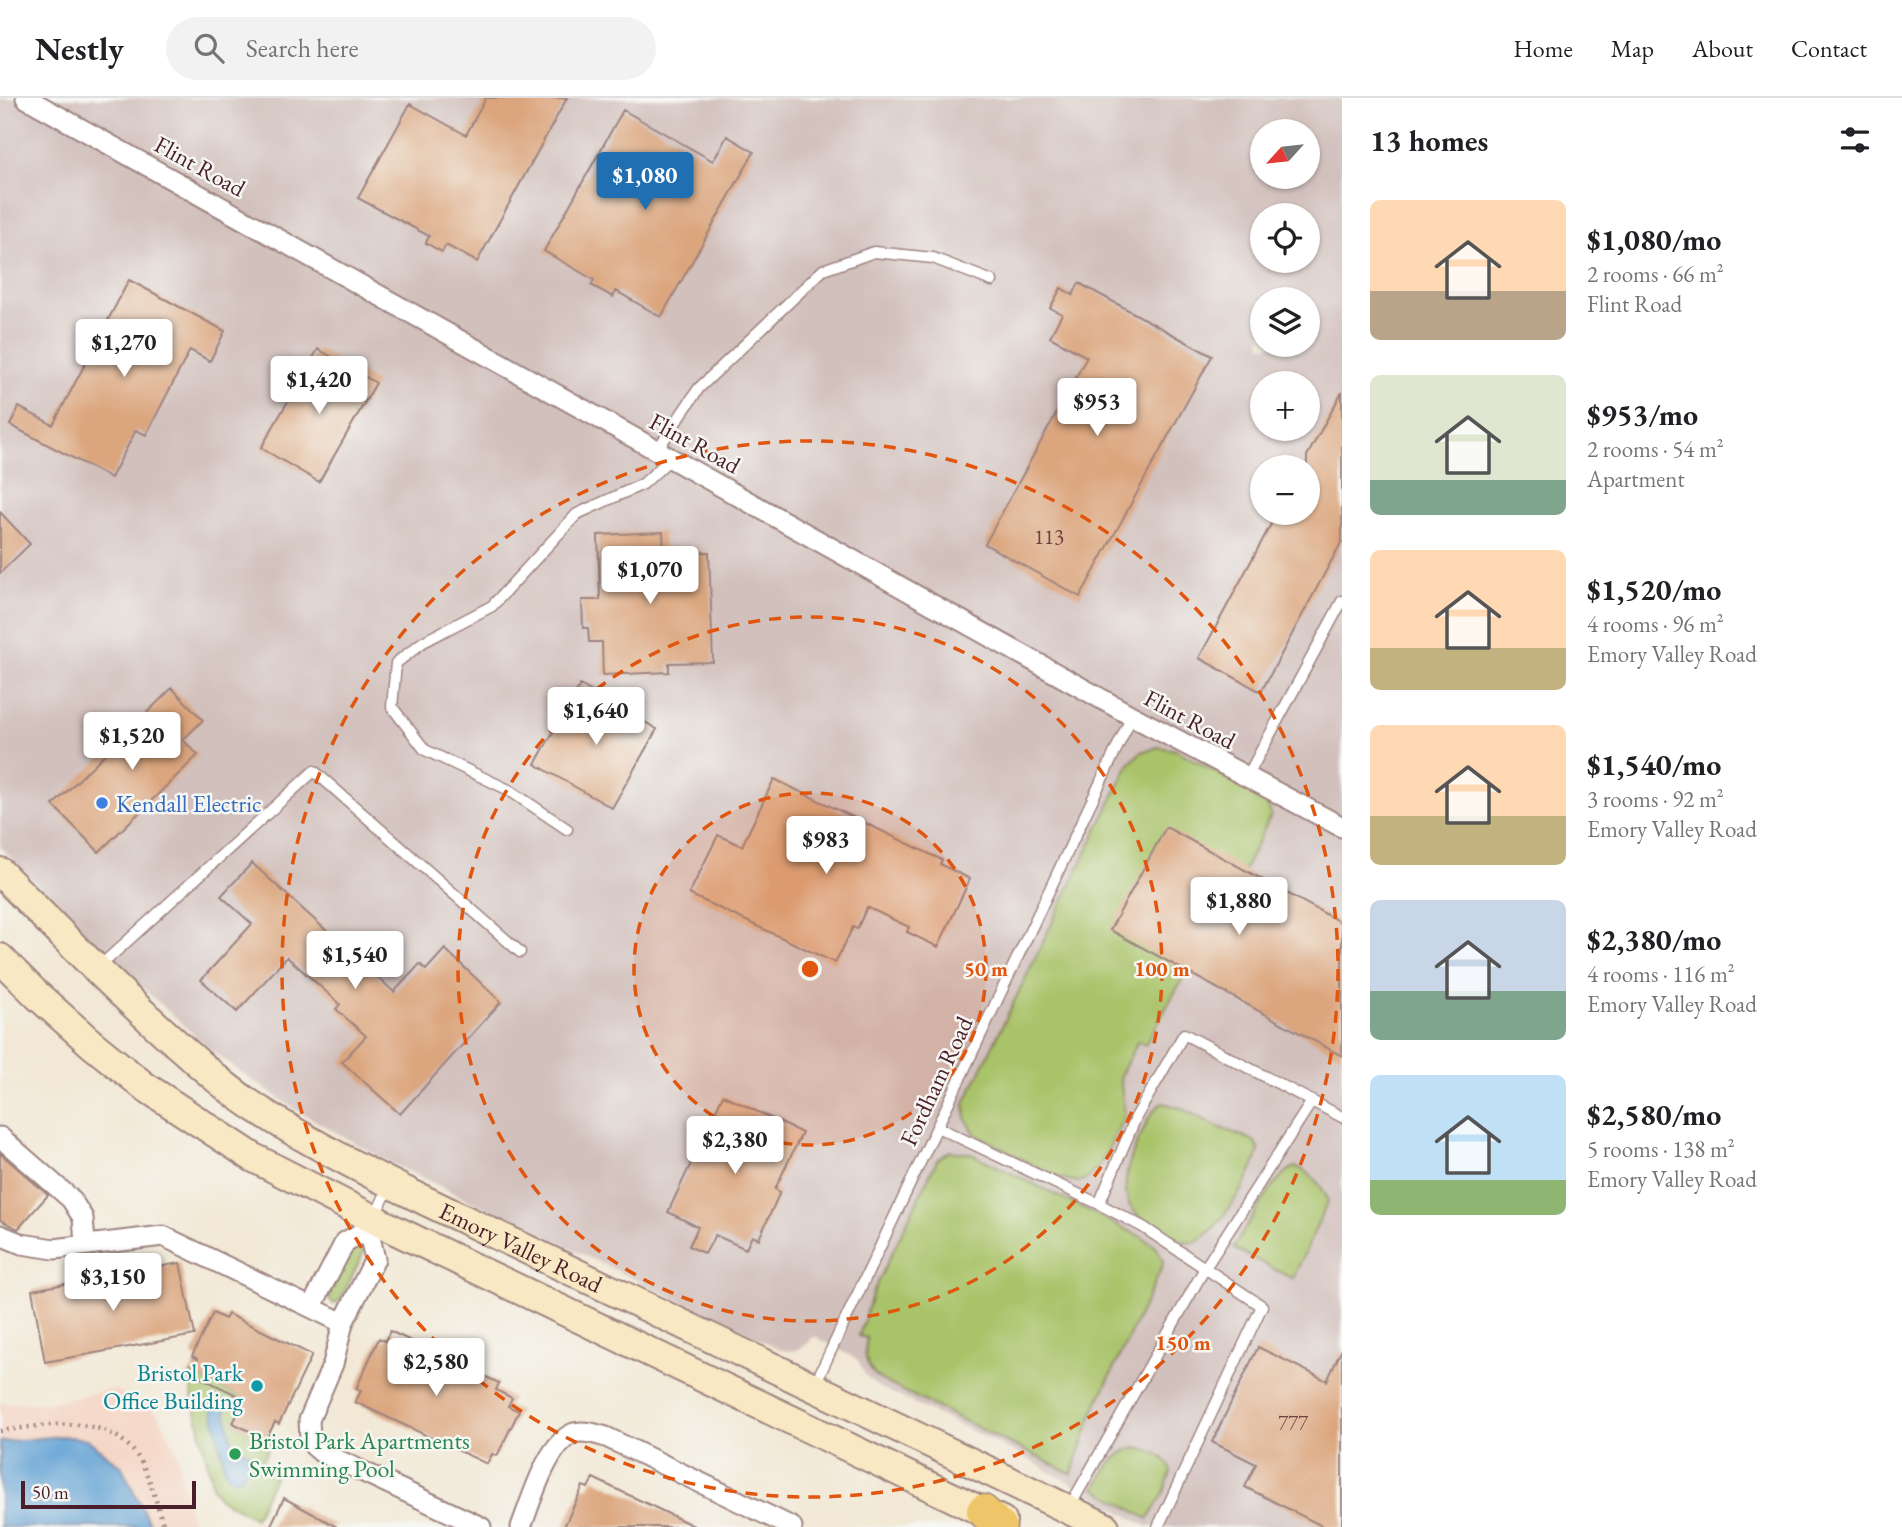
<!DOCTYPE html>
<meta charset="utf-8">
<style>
body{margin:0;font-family:"EB Garamond",serif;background:#f2f2f2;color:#202124;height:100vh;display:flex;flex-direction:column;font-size:26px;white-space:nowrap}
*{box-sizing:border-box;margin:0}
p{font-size:23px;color:#757577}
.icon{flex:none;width:38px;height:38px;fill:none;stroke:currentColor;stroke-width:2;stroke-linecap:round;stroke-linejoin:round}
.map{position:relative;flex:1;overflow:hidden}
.drawer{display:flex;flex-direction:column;background:#fff;width:560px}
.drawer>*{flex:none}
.needle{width:46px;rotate:243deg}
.controls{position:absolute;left:1250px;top:21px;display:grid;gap:14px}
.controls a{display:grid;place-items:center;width:70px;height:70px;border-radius:50%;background:#fff;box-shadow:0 2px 5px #0004;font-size:35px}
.scale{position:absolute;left:21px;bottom:18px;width:175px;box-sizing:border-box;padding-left:7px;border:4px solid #4a1f2b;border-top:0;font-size:19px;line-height:24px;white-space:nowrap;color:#4a1f2b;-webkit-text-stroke:5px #f6f6f2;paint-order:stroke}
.price{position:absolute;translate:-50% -60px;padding:0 16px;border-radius:7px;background:#fff;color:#222;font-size:23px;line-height:46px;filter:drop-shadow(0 2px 4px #0008)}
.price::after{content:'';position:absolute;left:50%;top:42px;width:21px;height:16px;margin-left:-10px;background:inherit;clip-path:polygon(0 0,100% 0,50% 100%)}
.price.current{background:#1f6fb2;color:#fff}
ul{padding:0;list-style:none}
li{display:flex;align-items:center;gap:21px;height:175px;padding:0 28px}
li span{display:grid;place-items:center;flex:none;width:196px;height:140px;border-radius:10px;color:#555}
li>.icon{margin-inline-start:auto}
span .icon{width:84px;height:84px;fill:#fffc;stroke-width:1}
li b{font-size:30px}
h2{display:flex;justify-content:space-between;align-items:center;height:84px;padding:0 28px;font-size:30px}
header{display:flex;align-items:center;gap:42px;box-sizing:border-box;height:98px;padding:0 35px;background:#fff;border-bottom:2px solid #e0e0e0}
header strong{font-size:33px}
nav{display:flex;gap:38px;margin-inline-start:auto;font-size:24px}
.search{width:490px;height:63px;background:#f2f2f2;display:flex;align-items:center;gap:18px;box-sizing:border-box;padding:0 24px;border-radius:38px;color:#757577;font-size:26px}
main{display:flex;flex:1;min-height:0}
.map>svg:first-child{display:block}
.built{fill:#f5d3c1}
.industrial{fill:#d1c0bc;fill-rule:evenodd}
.green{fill:#a9c369;stroke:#7a714a;stroke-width:2}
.water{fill:#60a0d3;stroke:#55607f;stroke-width:2}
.building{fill:#dba57d}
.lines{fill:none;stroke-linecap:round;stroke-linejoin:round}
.service-casing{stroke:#9e8480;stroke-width:13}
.minor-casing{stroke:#9e8480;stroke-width:23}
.secondary-casing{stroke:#9e8480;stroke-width:32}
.primary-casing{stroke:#9e8480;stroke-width:35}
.path{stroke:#9e8480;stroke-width:4.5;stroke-dasharray:2 5;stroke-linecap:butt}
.service{stroke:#fff;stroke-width:10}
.minor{stroke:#fff;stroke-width:19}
.secondary{stroke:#f8e8c3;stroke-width:28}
.primary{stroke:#eec569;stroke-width:32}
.ring{fill:none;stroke:#e0560e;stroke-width:3.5;stroke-dasharray:12 9}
.shop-dot{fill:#3f7fe0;stroke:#f6f6f2;stroke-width:2.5}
.culture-dot{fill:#0f9aa8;stroke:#f6f6f2;stroke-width:2.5}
.leisure-dot{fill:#2e9e5b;stroke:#f6f6f2;stroke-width:2.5}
.labels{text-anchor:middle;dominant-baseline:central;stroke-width:5;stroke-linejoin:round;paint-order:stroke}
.number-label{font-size:21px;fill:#6e4040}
.street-label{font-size:24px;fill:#4a1f2b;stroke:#f6f6f2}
.shop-label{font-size:24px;fill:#366cbe;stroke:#f6f6f2;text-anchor:start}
.culture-label{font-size:24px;fill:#0d838f;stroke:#f6f6f2;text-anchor:end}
.leisure-label{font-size:24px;fill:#27864d;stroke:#f6f6f2;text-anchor:start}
.centre{fill:#e0560e;stroke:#f6f6f2;stroke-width:3.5}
.ring-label{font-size:21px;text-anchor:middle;font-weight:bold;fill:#e0560e;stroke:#f6f6f2;stroke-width:5;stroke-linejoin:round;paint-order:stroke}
</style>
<header>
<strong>Nestly</strong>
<div class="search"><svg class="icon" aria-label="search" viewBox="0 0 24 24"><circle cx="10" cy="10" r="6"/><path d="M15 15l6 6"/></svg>Search here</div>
<nav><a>Home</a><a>Map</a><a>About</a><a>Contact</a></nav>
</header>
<main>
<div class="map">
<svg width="1342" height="1429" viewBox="0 0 1342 1429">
<rect width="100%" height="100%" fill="#f6f6f2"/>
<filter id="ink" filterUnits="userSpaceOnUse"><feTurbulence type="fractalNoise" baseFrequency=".0143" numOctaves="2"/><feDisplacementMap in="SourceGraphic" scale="14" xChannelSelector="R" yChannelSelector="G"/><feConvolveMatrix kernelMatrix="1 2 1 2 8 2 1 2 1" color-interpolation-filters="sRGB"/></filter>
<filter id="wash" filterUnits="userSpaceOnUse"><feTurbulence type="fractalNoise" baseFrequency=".00686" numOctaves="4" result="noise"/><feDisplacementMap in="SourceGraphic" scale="28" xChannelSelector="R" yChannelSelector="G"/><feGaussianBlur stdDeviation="1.57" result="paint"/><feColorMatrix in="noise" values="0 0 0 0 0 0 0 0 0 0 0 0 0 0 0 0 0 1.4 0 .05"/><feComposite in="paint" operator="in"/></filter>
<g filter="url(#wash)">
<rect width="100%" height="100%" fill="#f2e8d5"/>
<!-- built -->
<path class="built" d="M114,1291l32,15 14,13 17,35 15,75h-192v-124h45z"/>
<!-- industrial -->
<path class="industrial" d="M0,0h1342v1429h-194l-131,-74 -140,-67 -12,-11 -7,-15 -44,-24 -7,8 -10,6 -9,1 -8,-2 -395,-189 -92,-52 -57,-39 -31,-24 -111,-102 -94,-96zM1262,33h45v46h-45zM1262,117h45v46h-45zM1262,201h45v46h-45zM1262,285h45v46h-45zM1262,369h45v46h-45z"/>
<!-- green -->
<path class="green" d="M1159,649l17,3 90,50 5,15 -27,55 -99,175 -7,-4 -18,35 5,40 -25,49 -13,14 -9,3 -20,-4 -83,-44 -9,-16 -1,-15 164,-339 12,-12z
M1163,1005l18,5 35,18 34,13 5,3 4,8c-5,25 -42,83 -65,93 -13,-1 -24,-9 -35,-14 -9,-5 -20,-10 -26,-19 -16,-21 -2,-56 9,-77 5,-11 10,-25 21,-30z
M950,1053l22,3 168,82 16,11 7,14 -1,6 -68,143 -22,64 -191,-94c-15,-11 -18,-24 -14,-42l-8,-2 14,-44 64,-132z
M1296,1069c13,3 28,21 32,34l-35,78 -60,-31c13,-19 42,-76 63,-81z
M361,1145l3,9 -24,49 -7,3 -4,-4 2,-10 22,-45z
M191,1275l54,26 -11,24 39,16 -14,28 16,8 -20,43 -36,-20 -6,-10 -24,-107z
M1136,1349c15,3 32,8 35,25l-8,23 -15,24 -53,-31c10,-18 20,-36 41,-41z"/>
<!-- water -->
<path class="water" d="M215,1299l13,6 -3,6 8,36 21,10c-6,12 -14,36 -29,16l-13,-65z
M61,1338l26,3 35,28 29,60h-151v-85z"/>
<g id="blocks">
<!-- building -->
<path class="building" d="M486,0h81l-90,164 -31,-17 -4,7 -16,-9 3,-7 -71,-38 52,-94 56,31z
M623,12l90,51 14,-25 27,16 -93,165 -45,-26 -3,6 -22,-12 3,-5 -50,-29z
M129,182l96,51 -15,30 -20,-11 -44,85 -10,-5 -25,48 -101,-53 9,-18 34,18z
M1079,185l133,73 -132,241 -95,-53 102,-187 -37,-20 12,-23 -12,-6 11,-20 12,7z
M318,251l58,34 -57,99 -58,-34z
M1342,294v149l-81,151 -62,-34 78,-145h30v-57z
M0,414l30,32 -30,29z
M663,434l1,21 45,-1 4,110 -44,1v9l-66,3 -1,-33h-13l-1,-14h-5l-1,-28h18l-2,-65z
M580,587l77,44 -45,79 -77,-44z
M172,590l31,32 -20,20 15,15 -99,97 -46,-47z
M774,681l168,81 -2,4 30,15 -32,68 -31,-15 2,-5 -42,-20 -10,22 -4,-2 -18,36 -146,-69 29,-59 24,11z
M1166,729l176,96v133l-232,-126z
M252,765l142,129 26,-28 6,6 19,-21 56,53 -101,112 -58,-52 24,-26 -30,-27 4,-5 -53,-47 -50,55 -36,-32 51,-56 -31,-28z
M723,997l79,38 -27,56 5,3 -21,47 -7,-3 -6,13 -31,-14 -10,19 -16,-8 9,-19 -30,-15z
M0,1055l48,42 -30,34 -18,-9z
M180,1165l15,72 -150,27 -13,-72z
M213,1215l12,6 3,-5 84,41 -33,69 -4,-2 -9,17 -33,-16 12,-24 -54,-26 7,-14 -6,-3z
M390,1233l109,52 -3,7 16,8 -4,8 11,5 -22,45 -5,-2 -5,10 -132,-62 6,-11 -5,-2 23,-51 6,3z
M1258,1249l69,34 15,-32v178h-18l-79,-40 11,-23 -44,-22z
M593,1380l103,49h-132l19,-41 5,2z
M284,1400l53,29h-67z"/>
</g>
</g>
<g filter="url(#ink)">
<use href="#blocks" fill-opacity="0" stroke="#9e8480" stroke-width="2"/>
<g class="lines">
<defs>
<path id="service" d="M657,352l42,-62 124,-118 51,-18 59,6 59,23
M1247,679l95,-176
M567,731l-58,-39 -84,-40 -33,-43 4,-44 27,-21 69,-36 85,-92 66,-30 28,-26
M99,869l215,-196 206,181
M937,1029l162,77 44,23 119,79 -104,221
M1099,1106l37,-87 48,-83 158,83
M375,1118l15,-31
M815,1286l317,-668
M1070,1408l135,-238 107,-167"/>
<path id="minor" d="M26,0l1106,618 210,111
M0,1039l71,62 12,19 2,26
M0,1137l22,9 32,5 109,-13 180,87
M312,1208l33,-64 23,-13 7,30 -32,64 -10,41 -24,56 1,18 4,8 7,6 160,75
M521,1429c10,-25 26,-84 53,-94 9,-3 22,1 32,4l186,90"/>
<g id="secondary">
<path id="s1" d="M0,774c55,56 110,112 168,164 29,26 58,53 91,74 54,35 111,64 169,92l677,325"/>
<path d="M0,860l37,37 56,50 51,41 110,72 141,72 607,291"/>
</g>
<path id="primary" d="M983,1413l17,16"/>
</defs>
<!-- service casing -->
<use href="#service" class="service-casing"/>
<!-- minor casing -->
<use href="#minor" class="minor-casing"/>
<!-- secondary casing -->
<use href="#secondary" class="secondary-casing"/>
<!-- primary casing -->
<use href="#primary" class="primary-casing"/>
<!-- path -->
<path class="path" d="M0,1333c53,-7 118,-21 145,39 8,18 13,38 19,57"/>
<!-- service -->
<use href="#service" class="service"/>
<!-- minor -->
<use href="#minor" class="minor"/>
<!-- secondary -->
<use href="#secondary" class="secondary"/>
<!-- primary -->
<use href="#primary" class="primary"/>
</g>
</g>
<!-- distance rings -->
<circle cx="810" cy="871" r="176" fill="#e0560e" fill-opacity=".12"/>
<g class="ring">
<circle cx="810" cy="871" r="176"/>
<circle cx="810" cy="871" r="352"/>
<circle cx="810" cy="871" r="528"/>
</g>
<!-- markers -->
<circle class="shop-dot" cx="102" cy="705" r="7"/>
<circle class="culture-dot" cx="257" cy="1288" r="7"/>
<circle class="leisure-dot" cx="235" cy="1356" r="7"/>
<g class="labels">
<!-- number labels -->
<g class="number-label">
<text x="1049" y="438">113</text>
<text x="1293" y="1324">777</text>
</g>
<!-- street labels -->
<g class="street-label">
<text transform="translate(200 68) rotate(29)">Flint Road</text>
<text transform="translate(695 345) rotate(29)">Flint Road</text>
<text transform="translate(1190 621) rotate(28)">Flint Road</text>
<text transform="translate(936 983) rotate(-65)">Fordham Road</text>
<text stroke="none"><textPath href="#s1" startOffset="648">Emory Valley Road</textPath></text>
</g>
<!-- shop labels -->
<g class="shop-label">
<text x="116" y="705">Kendall Electric</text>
</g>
<!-- culture labels -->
<g class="culture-label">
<text x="243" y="1274">Bristol Park<tspan x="243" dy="28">Office Building</tspan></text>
</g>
<!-- leisure labels -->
<g class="leisure-label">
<text x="249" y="1342">Bristol Park Apartments<tspan x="249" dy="28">Swimming Pool</tspan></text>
</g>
</g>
<circle cx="810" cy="871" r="10" class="centre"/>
<g class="ring-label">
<text x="986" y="878">50 m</text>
<text x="1162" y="878">100 m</text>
<text x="1183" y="1252">150 m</text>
</g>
</svg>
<div class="controls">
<a><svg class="needle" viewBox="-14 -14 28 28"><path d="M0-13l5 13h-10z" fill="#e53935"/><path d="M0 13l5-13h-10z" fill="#757577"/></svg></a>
<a><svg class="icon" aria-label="locate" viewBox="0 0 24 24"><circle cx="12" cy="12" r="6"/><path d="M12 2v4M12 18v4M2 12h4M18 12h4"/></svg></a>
<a><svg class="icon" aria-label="layers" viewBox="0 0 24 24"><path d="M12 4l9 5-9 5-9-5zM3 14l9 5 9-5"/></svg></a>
<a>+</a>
<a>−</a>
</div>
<div class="scale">50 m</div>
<b class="price current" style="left:645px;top:114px">$1,080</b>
<b class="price" style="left:124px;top:281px">$1,270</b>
<b class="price" style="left:319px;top:318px">$1,420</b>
<b class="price" style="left:1097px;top:340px">$953</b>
<b class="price" style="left:650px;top:508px">$1,070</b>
<b class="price" style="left:596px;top:649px">$1,640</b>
<b class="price" style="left:132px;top:674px">$1,520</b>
<b class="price" style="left:826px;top:778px">$983</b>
<b class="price" style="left:1239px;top:839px">$1,880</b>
<b class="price" style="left:355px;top:893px">$1,540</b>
<b class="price" style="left:735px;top:1078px">$2,380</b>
<b class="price" style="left:113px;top:1215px">$3,150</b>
<b class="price" style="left:436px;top:1300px">$2,580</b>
</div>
<section class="drawer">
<h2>13 homes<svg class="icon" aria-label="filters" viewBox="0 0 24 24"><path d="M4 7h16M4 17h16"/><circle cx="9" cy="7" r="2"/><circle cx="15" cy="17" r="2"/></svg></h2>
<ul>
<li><span style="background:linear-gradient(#ffd9b3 65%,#b9a48a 0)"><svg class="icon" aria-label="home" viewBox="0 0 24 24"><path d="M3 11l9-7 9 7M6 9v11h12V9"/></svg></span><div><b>$1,080/mo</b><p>2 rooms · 66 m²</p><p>Flint Road</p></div></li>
<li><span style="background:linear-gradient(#dfe7d0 75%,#7fa58c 0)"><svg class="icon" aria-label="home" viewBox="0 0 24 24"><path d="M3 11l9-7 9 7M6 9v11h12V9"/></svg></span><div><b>$953/mo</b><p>2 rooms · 54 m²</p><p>Apartment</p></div></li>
<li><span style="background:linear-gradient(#ffd9b3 70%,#c2b280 0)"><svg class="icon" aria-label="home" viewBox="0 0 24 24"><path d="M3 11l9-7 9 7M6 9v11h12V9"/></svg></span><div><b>$1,520/mo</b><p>4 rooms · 96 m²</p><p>Emory Valley Road</p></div></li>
<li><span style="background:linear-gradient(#ffd9b3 65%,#c2b280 0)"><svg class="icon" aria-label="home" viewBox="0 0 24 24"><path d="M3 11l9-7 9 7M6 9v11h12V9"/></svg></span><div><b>$1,540/mo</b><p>3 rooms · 92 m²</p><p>Emory Valley Road</p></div></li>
<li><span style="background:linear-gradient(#c9d6e8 65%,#7fa58c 0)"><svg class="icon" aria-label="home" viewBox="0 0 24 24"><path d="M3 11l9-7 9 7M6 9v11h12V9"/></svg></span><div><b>$2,380/mo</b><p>4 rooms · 116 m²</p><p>Emory Valley Road</p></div></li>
<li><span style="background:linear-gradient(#bfe0f5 75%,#8fb573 0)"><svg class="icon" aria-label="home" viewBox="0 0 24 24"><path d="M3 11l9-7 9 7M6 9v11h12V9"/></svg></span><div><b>$2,580/mo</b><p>5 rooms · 138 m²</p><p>Emory Valley Road</p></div></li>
</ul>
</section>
</main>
